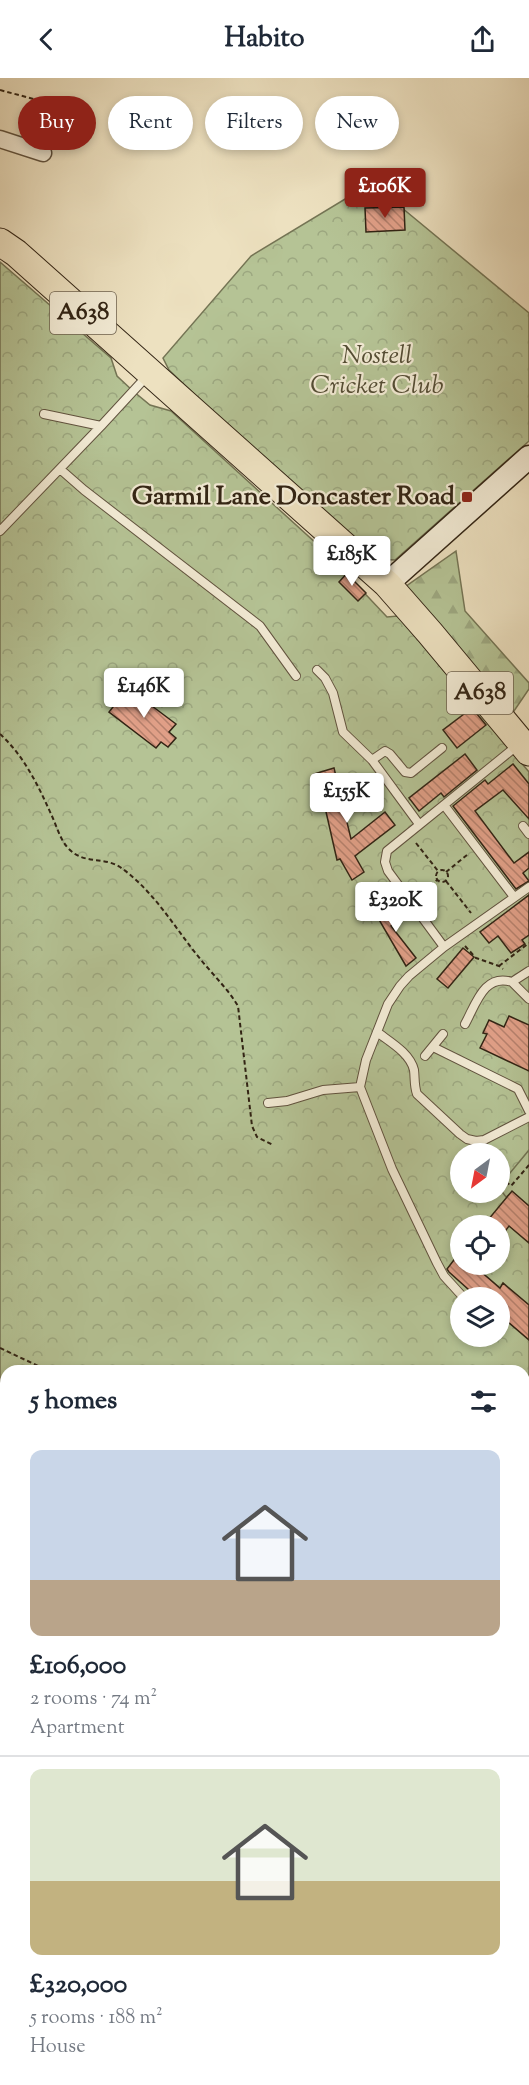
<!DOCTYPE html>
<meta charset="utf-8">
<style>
body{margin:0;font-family:"Sorts Mill Goudy",serif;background:#f6f6f7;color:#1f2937;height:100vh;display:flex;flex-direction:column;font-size:22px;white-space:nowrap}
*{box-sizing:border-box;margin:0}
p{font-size:20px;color:#747a83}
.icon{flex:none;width:33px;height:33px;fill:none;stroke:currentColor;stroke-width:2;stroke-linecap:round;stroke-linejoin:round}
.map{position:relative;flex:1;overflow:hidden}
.drawer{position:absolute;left:0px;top:1287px;width:530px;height:720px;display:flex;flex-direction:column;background:#fff;border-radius:18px 18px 0 0;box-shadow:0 3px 9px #0003}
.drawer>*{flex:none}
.guide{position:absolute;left:18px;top:18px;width:494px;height:54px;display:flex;gap:12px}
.needle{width:39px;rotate:212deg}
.controls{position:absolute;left:450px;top:1065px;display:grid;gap:12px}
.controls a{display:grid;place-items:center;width:60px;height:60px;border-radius:50%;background:#fff;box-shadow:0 3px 9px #0003;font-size:30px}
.price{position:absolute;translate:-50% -51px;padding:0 14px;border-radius:6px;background:#fff;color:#222;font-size:20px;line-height:39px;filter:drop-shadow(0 2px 3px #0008)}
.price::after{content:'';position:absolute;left:50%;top:36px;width:18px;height:14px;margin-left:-9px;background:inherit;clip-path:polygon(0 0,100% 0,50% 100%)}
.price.selected{background:#8f2418;color:#fff}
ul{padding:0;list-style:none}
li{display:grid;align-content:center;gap:12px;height:318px;padding:0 30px}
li+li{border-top:2px solid #e0e1e3}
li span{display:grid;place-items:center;height:186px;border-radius:12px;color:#555}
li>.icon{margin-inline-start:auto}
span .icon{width:108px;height:108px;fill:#fffc;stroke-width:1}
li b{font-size:26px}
h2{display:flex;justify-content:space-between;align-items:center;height:72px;padding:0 30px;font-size:26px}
.chip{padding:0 21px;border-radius:27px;background:#fff;box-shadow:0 3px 9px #0003;font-size:21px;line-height:54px}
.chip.selected{background:#8f2418;color:#fff}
header{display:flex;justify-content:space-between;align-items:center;height:78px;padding:0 30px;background:#fff;font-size:27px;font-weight:700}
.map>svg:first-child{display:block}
.forest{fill:url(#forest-firs);stroke:#747454;stroke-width:1.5}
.park{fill:url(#park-crowns);stroke:#747454;stroke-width:1.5;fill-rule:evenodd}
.garden{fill:#b5c395;stroke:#747454;stroke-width:1.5}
.water{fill:url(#water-ripples);stroke:#708072;stroke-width:1.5}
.building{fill:url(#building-back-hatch);stroke:#322414;stroke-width:1.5}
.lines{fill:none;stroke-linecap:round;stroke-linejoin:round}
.service-casing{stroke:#61533f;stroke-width:10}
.minor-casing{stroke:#61533f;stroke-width:19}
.secondary-casing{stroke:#322414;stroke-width:25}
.trunk-casing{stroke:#322414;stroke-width:29}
.path{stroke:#322414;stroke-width:2;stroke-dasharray:4.5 3;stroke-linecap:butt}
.service{stroke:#f3ecd6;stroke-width:8}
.minor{stroke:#f3ecd6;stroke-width:16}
.secondary{stroke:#f3ecd6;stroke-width:22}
.trunk{stroke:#ede1c0;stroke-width:27}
.poi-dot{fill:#8f2418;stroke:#f3ecd6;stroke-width:2}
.labels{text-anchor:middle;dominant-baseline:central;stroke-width:4.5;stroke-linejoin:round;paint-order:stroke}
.shield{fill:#f3ecd6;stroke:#6c604e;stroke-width:1.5}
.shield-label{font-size:24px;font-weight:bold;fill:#322414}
.park-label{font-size:26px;font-style:italic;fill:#534c34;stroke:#f3ecd6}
.poi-label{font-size:26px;font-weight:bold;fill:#322414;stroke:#f3ecd6;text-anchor:end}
</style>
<header><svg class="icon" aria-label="back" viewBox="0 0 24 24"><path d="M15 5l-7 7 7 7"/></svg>Habito<svg class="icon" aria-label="share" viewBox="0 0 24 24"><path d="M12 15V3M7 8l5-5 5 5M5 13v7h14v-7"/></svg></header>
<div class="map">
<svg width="529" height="2007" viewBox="0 0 529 2007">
<defs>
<pattern id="forest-firs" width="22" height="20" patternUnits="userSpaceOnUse" patternTransform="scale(1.5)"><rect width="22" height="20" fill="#b5c395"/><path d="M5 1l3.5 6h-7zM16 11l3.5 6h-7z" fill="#9ca780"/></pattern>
<pattern id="park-crowns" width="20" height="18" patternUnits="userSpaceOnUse" patternTransform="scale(1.5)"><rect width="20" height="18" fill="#b5c395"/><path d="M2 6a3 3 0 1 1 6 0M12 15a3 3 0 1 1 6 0" fill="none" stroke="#9ca780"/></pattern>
<pattern id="water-ripples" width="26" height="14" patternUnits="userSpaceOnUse" patternTransform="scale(1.5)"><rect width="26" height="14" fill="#99beb0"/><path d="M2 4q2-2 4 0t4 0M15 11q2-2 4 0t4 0" fill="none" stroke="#84a396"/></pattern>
<pattern id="building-back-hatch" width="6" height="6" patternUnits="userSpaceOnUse" patternTransform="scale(1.5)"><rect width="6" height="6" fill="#e09f87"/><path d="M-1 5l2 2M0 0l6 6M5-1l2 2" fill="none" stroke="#b6816d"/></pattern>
</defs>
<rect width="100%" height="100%" fill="#ede1c0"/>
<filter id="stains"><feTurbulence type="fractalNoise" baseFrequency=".00333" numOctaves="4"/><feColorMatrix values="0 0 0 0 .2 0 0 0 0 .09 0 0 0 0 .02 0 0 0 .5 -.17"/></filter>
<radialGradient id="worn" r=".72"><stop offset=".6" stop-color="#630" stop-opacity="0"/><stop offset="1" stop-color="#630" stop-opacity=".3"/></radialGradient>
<!-- forest -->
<path class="forest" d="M456,473l9,60 64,72v6l-15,22 -109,-124z
M529,1862v145h-196l8,-6h183v-134z"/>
<!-- park -->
<path class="park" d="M370,106l20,14 139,115v128l-134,119 -20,-1 -121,-108 -85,-81 -6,-12 88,-102z
M0,184l111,96 6,18 16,15 17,14 21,6 181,165 1,5 34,36 11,-1 131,156v1168l-5,5v-574h-518v708h335l-8,6h-333zM460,1076h40v38h-40zM460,1148h40v38h-40zM460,1220h40v38h-40z"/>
<!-- garden -->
<path class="garden" d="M529,1072v56l-17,-14 -6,5 -6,-8v-4z"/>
<!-- water -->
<path class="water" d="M529,1607v237l-5,1v-237z
M0,1934l6,1v61l-6,1z"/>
<!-- building -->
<path class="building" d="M404,129l1,23 -39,2 -1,-24z
M349,493l3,3 1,6 13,13 -8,8 -19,-19z
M128,610l48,36 -7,8 7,6 -8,9 -7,-5 -5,6 -47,-36z
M472,630l14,17 -29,23 -14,-18z
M465,676l12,16 -33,27 -3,-4 -22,18 -10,-13z
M513,686l16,20v35l-26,-29 -28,21 39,52 15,-11v16l-6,5 6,8 -13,8 -63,-83 32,-26 3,4z
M334,690l17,71 34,-27 10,13 -40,31 9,16 -12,8 -12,-21 -3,1 -13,-57 -4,1 -6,-30z
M529,817v40l-7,5 3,4 -14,9 -13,-17 -9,7 -9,-11z
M397,825l8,12 -14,11 25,32 -10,8 -28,-48z
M463,870l11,9 -26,31 -11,-9z
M509,938l20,9v46l-49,-23 7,-14 -4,-1 6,-13 15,7z
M512,1113l17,15v37l-20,-17 -9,12v-12h-17z
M460,1174v12h12l28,24 3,-5 26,22v35l-29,-25v-17h-22l-29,-26 -2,-3z"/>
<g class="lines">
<defs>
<path id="service" d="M44,336l57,12 47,-51
M60,391l24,21 176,136 36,50
M0,453l101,-105
M317,592l8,8 8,15 10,39 29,28 47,64
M518,667l-131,106 -2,11 3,9 56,76 85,-60
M372,682l13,-9 5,3 15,18 6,1 31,-25
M444,727l70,92
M523,748l6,8
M444,869l-35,29 -9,10 -12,18 -22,56 -6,27 32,82 45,94 7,13 20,22
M512,904l17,17
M465,946c11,-20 19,-51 47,-42l17,-11
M377,954c13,10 33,21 37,38 1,8 0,16 3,24l43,40 7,5 9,2 8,-1 45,-23
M433,969l85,42 11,22
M425,978l18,-22
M268,1025l19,-2 36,-11 37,-3"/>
<path id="minor" d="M0,61l43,14"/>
<path id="secondary" d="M387,506l142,-127"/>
<path id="trunk" d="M0,164l16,11 371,331 43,49 99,119"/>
</defs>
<!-- service casing -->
<use href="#service" class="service-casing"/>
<!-- minor casing -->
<use href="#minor" class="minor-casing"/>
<!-- secondary casing -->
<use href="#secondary" class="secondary-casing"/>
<!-- trunk casing -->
<use href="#trunk" class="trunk-casing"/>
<!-- path -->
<path class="path" d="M0,12l41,11
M0,656c24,22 38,51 51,80 6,12 9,27 19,36 14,14 35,7 50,17 37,26 58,67 87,100 11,13 22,24 31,39l14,120 5,11 16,8
M416,765l22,28
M436 798a6 6 0 1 1 12 0a6 6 0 1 1-12 0Z
M446,794l21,-17
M446,803l25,32
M418,817l19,-15
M465,868l11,12 23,8 4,3
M499,888l30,-23
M500,1099l11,9 18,-21
M0,1270l49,23
M524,1321h5
M524,1569h5
M0,1800l6,1
M524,1869l5,-3
M0,1915l6,1"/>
<!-- service -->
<use href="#service" class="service"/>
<!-- minor -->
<use href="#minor" class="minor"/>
<!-- secondary -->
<use href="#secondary" class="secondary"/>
<!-- trunk -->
<use href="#trunk" class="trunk"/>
</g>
<!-- markers -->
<rect class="poi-dot" x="461" y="413" width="12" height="12" rx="3"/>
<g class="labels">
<!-- shield labels -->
<g class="shield">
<rect x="50" y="214" width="66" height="42" rx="4.5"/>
<rect x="447" y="594" width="66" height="42" rx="4.5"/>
</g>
<g class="shield-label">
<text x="83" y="235">A638</text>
<text x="480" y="615">A638</text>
</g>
<!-- park labels -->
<g class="park-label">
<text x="377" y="278">Nostell<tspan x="377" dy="30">Cricket Club</tspan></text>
</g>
<!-- poi labels -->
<g class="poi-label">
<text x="455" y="419">Garmil Lane Doncaster Road</text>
</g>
</g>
<rect width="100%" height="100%" filter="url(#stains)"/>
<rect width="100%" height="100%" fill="url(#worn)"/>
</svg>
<div class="controls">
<a><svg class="needle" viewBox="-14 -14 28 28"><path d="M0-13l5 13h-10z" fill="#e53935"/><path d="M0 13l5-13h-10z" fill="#747a83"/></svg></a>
<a><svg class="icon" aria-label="locate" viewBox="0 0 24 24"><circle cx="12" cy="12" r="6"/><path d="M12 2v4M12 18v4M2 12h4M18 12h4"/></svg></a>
<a><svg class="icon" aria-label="layers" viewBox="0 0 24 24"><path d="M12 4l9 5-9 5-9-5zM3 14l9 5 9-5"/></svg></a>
</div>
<b class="price selected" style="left:385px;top:141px">£106K</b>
<b class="price" style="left:352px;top:509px">£185K</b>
<b class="price" style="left:144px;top:641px">£146K</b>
<b class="price" style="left:347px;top:746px">£155K</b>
<b class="price" style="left:396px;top:855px">£320K</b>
<div class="guide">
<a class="chip selected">Buy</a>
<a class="chip">Rent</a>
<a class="chip">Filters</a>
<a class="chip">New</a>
</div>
<section class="drawer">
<h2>5 homes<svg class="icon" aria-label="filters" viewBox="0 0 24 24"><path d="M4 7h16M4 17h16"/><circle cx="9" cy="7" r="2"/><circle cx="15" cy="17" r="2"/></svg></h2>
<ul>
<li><span style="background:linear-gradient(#c9d6e8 70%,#b9a48a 0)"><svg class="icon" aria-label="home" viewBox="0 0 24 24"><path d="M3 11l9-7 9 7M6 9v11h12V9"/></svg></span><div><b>£106,000</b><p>2 rooms · 74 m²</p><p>Apartment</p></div></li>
<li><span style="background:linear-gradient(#dfe7d0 60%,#c2b280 0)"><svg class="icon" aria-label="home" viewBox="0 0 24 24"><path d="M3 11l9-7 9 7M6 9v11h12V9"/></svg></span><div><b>£320,000</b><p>5 rooms · 188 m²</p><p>House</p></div></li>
</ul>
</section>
</div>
